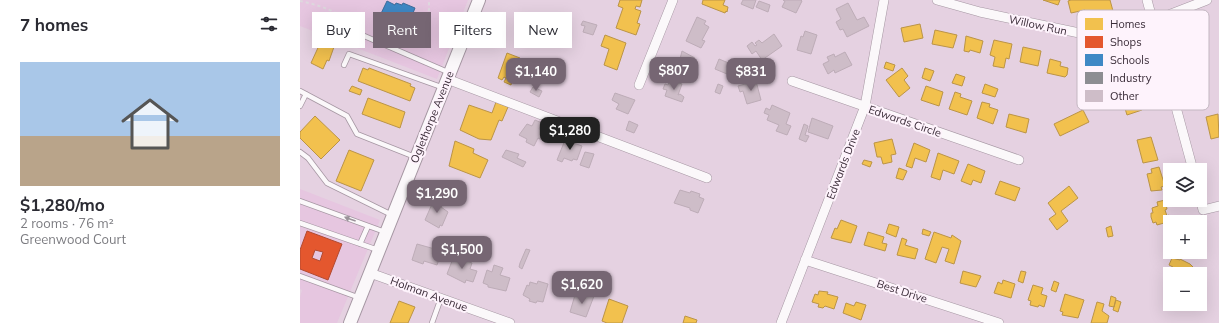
<!DOCTYPE html>
<meta charset="utf-8">
<style>
body{margin:0;font-family:Mulish,sans-serif;background:#f2f2f3;color:#2b2b33;height:100vh;display:flex;flex-direction:column;font-size:15px;white-space:nowrap}
*{box-sizing:border-box;margin:0}
p{font-size:13px;color:#7c7c81}
.icon{flex:none;width:22px;height:22px;fill:none;stroke:currentColor;stroke-width:2;stroke-linecap:round;stroke-linejoin:round}
.map{position:relative;flex:1;overflow:hidden}
.sheet{display:flex;flex-direction:column;background:#fff;width:300px}
.sheet>*{flex:none}
.guide{position:absolute;left:12px;top:12px;width:380px;height:36px;display:flex;gap:8px}
.fabs{position:absolute;left:863px;top:163px;display:grid;gap:8px}
.fabs a{display:grid;place-items:center;width:44px;height:44px;border-radius:0px;background:#fff;box-shadow:0 4px 16px #0002;font-size:20px}
.price{position:absolute;translate:-50% -34px;padding:0 9px;border-radius:8px;background:#766673;color:#fff;font-size:13px;line-height:26px;filter:drop-shadow(0 1px 2px #0008)}
.price::after{content:'';position:absolute;left:50%;top:24px;width:12px;height:9px;margin-left:-6px;background:inherit;clip-path:polygon(0 0,100% 0,50% 100%)}
.price.current{background:#222;color:#fff}
ul{padding:0;list-style:none}
li{display:grid;align-content:center;gap:8px;height:212px;padding:0 20px}
li+li{border-top:1px solid #e1e1e2}
li span{display:grid;place-items:center;height:124px;border-radius:0px;color:#555}
li>.icon{margin-inline-start:auto}
span .icon{width:72px;height:72px;fill:#fffc;stroke-width:1}
li b{font-size:17px}
h2{display:flex;justify-content:space-between;align-items:center;height:48px;padding:0 20px;font-size:17px}
.pill{padding:0 14px;border-radius:0px;background:#fff;box-shadow:0 4px 16px #0002;font-size:14px;line-height:36px}
.pill.current{background:#766673;color:#fff}
main{display:flex;flex:1;min-height:0}
.map>svg:first-child{display:block}
.built{fill:#e6c6e0}
.homes{fill:#f2c14e;stroke:#bb9447}
.shops{fill:#e4572e;stroke:#b14a31;fill-rule:evenodd}
.schools{fill:#3f88c5;stroke:#3e6c9b}
.industry{fill:#8d8d92;stroke:#747077}
.building{fill:#cebdc8;stroke:#bdacb7}
.lines{fill:none;stroke-linecap:round;stroke-linejoin:round}
.service-casing{stroke:#a697a3;stroke-width:6}
.minor-casing{stroke:#a697a3;stroke-width:10}
.secondary-casing{stroke:#a697a3;stroke-width:14}
.path{stroke:#ded9de;stroke-width:2;stroke-dasharray:3 3;stroke-linecap:butt}
.service{stroke:#fbf8fa;stroke-width:4.5}
.minor{stroke:#fbf8fa;stroke-width:9}
.secondary{stroke:#fbf8fa;stroke-width:12}
.oneway{fill:#9a9299}
.labels{text-anchor:middle;dominant-baseline:central;stroke-width:4;stroke-linejoin:round;paint-order:stroke}
.street-label{font-size:11px;fill:#3a2c38;stroke:#fef3fc}
.key{fill:#fef3fc;stroke:#c3b7c1;stroke-width:1}
.key-label{font-size:11px;fill:#3a2c38}
</style>
<main>
<section class="sheet">
<h2>7 homes<svg class="icon" aria-label="filters" viewBox="0 0 24 24"><path d="M4 7h16M4 17h16"/><circle cx="9" cy="7" r="2"/><circle cx="15" cy="17" r="2"/></svg></h2>
<ul>
<li><span style="background:linear-gradient(#a9c7e8 60%,#b9a48a 0)"><svg class="icon" aria-label="home" viewBox="0 0 24 24"><path d="M3 11l9-7 9 7M6 9v11h12V9"/></svg></span><div><b>$1,280/mo</b><p>2 rooms · 76 m²</p><p>Greenwood Court</p></div></li>
</ul>
</section>
<div class="map">
<svg width="919" height="323" viewBox="0 0 919 323">
<rect width="100%" height="100%" fill="#e5d1e1"/>
<!-- built -->
<path class="built" d="M0,0h168l-31,79 -137,-53z
M0,189l80,31 -43,103h-37v-26l2,-7 -2,-1z"/>
<!-- homes -->
<path class="homes" d="M320,0h22l-2,7 -4,-1 -1,3 6,2 -4,12 3,1 -4,11 -20,-7 7,-20 -5,-2z
M403,0h22l-2,5 5,2 -1,5 -1,-1 -1,2 -23,-9z
M743,0h17l-2,5z
M771,0h39l3,11 -26,6 -2,-7 -14,3 -3,-12z
M620,24l3,14 -19,4 -3,-14z
M635,30l22,5 -4,13 -21,-4z
M305,35l21,8 -9,27 -13,-5 5,-16 -8,-3z
M666,36l17,5 -3,12 -10,-3 -1,2 -5,-1z
M22,39l13,5 -6,17 -2,-1 -4,9 -12,-6z
M694,40l18,4 -3,15 -3,-1 -2,10 -11,-2 2,-9 -5,-2z
M723,47l18,4 -3,15 -18,-4z
M207,53l13,5 -1,3 15,7 -4,11 -7,-3 -1,3 -2,-1 -2,5 -6,-2 -1,4 -7,-3 2,-4 -2,-1 -2,3 -4,-2z
M750,59l11,3 -1,4 8,2 -1,7 -2,2 -18,-4z
M586,62l9,3 -2,6 -9,-3z
M63,68l5,2 1,-2 42,16 -1,2 5,2 -5,13 -52,-20z
M602,68l6,8 -4,4 6,8 -11,9 -13,-17z
M625,68l9,3 -4,10 -8,-3z
M656,74l9,3 -3,9 -10,-3z
M685,84l13,5 -3,8 -13,-4z
M52,86l10,4 -2,5 -11,-4z
M626,86l17,6 -4,14 -18,-6z
M834,87l8,23 -15,5 -7,-23z
M655,92l6,2 -1,3 12,4 -5,14 -18,-6z
M68,98l37,14 -5,16 -38,-14z
M196,102l12,5 -6,14 -3,-1 -8,20 -12,-1 -19,-9 9,-25 23,8z
M682,102l8,2 -1,3 9,3 -5,14 -16,-6z
M783,110l6,12 -29,14 -6,-12z
M709,114l20,5 -3,14 -20,-6z
M918,114l1,23 -8,2 -5,-22z
M15,116l25,24 -19,19 -21,-21v-6z
M851,137l7,23 -15,3 -6,-23z
M592,139l4,15 -5,1 1,7 -9,2 -2,-7h-4l-3,-14z
M155,141l19,8 -1,4 15,7 -8,18 -31,-12z
M614,143l16,7 -4,12 -11,-4 -3,10 -6,-2z
M49,150l25,10 -13,31 -25,-10z
M638,153l21,8 -5,13 -11,-4 -3,10 -9,-3z
M564,160l8,2 -2,5 -8,-3z
M668,164l17,7 -4,12 -8,-3 -2,5 -10,-4z
M859,167l6,19 -4,1 1,3 -11,1 -4,-17 5,-1 -1,-4z
M599,168l8,3 -4,9 -7,-2z
M700,181l20,7 -5,13 -20,-7z
M769,186l9,12 -17,13 7,10 -11,9 -8,-11 7,-5 -8,-11z
M865,200l2,9 -2,1 2,6 2,-1 2,6 -14,4 -1,-3 -3,1 -2,-6v-4h2l-1,-5 6,-2 -1,-4z
M541,220l16,6 -6,17 -20,-5 4,-10 2,1z
M589,224l10,3 -3,10 -10,-4z
M811,226l2,10 -5,1 -2,-9z
M623,229l8,3 -2,4 -7,-2z
M568,232l16,5 -2,6 5,1 -2,7 -21,-6z
M634,232l17,6 1,-3 9,6 -7,23 -9,-3 4,-12 -7,-2 -6,16 -11,-4z
M602,238l5,2 -2,5 13,4 -3,10 -18,-4z
M872,258l8,2v-1l10,5 3,3 -3,7h-10l-9,-3 2,-4 -4,-2z
M663,271l18,5 -5,11 -16,-4z
M721,271l5,1 -3,11 -5,-2z
M703,280l12,4 -4,14 -17,-5 4,-11 4,2z
M754,281l5,2 -3,9 -5,-2z
M733,285l10,3 -2,6 6,2 -3,11 -5,-2 -1,2 -8,-2 1,-4 -3,-1z
M519,291l9,1 -1,2 11,3 -4,12 -9,-3 -2,2 -5,-1 1,-3 -7,-2 3,-8 3,1z
M765,294l19,6 -6,18 -16,-3 1,-3 -3,-1z
M811,296l5,2 -2,9 -5,-1z
M309,299l19,7 -6,17h-15l-5,-2z
M816,300l5,2 -3,10 -5,-2z
M99,301l16,6 -7,16h-18z
M556,302l10,3 -5,15 -18,-7 3,-10 8,3z
M797,302l7,2 -2,7 7,5 -2,7h-16z
M385,316l12,4 -1,3h-13z"/>
<!-- shops -->
<path class="shops" d="M7,231l35,13 -14,36 -28,-11v-19zM15,250l8,2 -3,9 -8,-3z"/>
<!-- schools -->
<path class="schools" d="M87,1l8,4 1,-2 6,2 1,-2 12,5 -11,28 -15,-6 -1,2 -11,-4 1,-3 -2,-1z"/>
<!-- industry -->
<path class="industry" d="M33,18l11,4 -4,12 -12,-4z"/>
<!-- building -->
<path class="building" d="M443,0h13l-3,9 -12,-5z
M483,0h18l1,1 -6,12 -14,-6 3,-6z
M459,1l11,4 -2,7 -12,-5z
M548,3l9,17 7,-3 5,9 -22,11 -4,-8 -3,1 -4,-8 5,-3 -5,-10z
M397,17l9,4 -2,3 5,3 -7,13 3,1 -4,7 -15,-7z
M283,21l14,4 -4,10 -10,-3 2,-6 -4,-1z
M505,31l12,4 -6,19 -14,-4 4,-14 2,1z
M474,34l8,12 -20,14 -6,-9 -4,3 -5,-8 5,-4 3,4 2,-1 -2,-2 4,-3 3,3z
M382,51l13,7 -4,9 5,2 -4,7 -16,-7 3,-6 -2,-1 2,-4 1,1z
M545,52l7,13 -17,8 -1,-3 -6,4 -5,-10 6,-3 -2,-4 7,-3 1,3z
M419,59l12,5 -4,10 -12,-5z
M450,74l2,6 -10,2 -1,-5z
M370,80l12,4 -4,11 2,-1 4,3 -2,5 -17,-6 2,-6 -4,-1 2,-5 3,1z
M456,81l5,19 -14,4 -4,-13 -3,1 -2,-6z
M418,84l5,2 -3,8 -5,-2z
M233,87l9,4 -3,6 -9,-5z
M315,93l20,7 -7,14 -12,-5 3,-5 -7,-4z
M472,105l18,8 -4,11 5,2 -4,9 -11,-4 3,-6 -12,-5 2,-5 -5,-2 2,-5 4,2z
M512,118l21,8 -5,13 -20,-7z
M235,120l7,3 -3,6 7,3 -4,8 -4,-2 -4,8 -8,-4 1,-3 -8,-4 8,-11 5,2z
M329,121l9,4 -4,8 -8,-3z
M504,124l4,2 -3,9 4,1 -3,6 -7,-3z
M265,140l17,6 -5,14 -4,-1 -1,2 -8,-3 -2,4 -5,-2z
M206,150l13,4 -2,4 9,4 -3,5 -21,-10z
M285,152l9,2 -5,14 -9,-3z
M380,190l10,3 1,-2 9,3 -1,3 5,2 -6,14 -8,-3v-2l-16,-5z
M138,197l6,3 -3,7 7,5 -6,14 -2,-1 -1,3 -14,-8 7,-16 2,1z
M117,244l25,7 -5,14 -13,-4 -1,3 -11,-4z
M226,249l4,1 -8,19 -3,-2 1,-4z
M154,256l18,7 -2,6 7,2 -4,11 -7,-2 -1,3 -18,-9z
M194,265l9,3 -3,7 10,3 -4,13 -18,-4v-2l-5,-2 4,-13 5,2z
M238,281l10,3 -5,18 -6,-1 -1,2 -7,-2 1,-2 -7,-4 4,-10 2,1 1,-4 7,2z
M287,293l7,3 -8,21 -16,-5 5,-17 10,4z"/>
<g class="lines">
<defs>
<path id="service" d="M55,32l95,41
M44,65l5,-11 95,34
M0,91l47,25 10,18 58,23
M0,106l6,-12
M0,152l8,6 19,25 65,32
M0,201l85,31
M0,223l78,27
M60,244l8,-18
M0,276l60,22
M132,323l9,-25"/>
<path id="minor" d="M637,0l43,12 104,22 69,-13 54,-21
M847,0l46,170
M147,79l260,99
M492,81l227,79
M339,85l34,-85
M900,197l3,13 16,-4
M505,260l194,63
M70,273l140,50
M481,323l84,-217 19,-106"/>
<path id="secondary" d="M50,323l129,-323"/>
</defs>
<!-- service casing -->
<use href="#service" class="service-casing"/>
<!-- minor casing -->
<use href="#minor" class="minor-casing"/>
<!-- secondary casing -->
<use href="#secondary" class="secondary-casing"/>
<!-- path -->
<path class="path" d="M0,1c18,4 40,10 51,25
M109,48l11,-26 9,-12v-10"/>
<!-- service -->
<use href="#service" class="service"/>
<!-- minor -->
<use href="#minor" class="minor"/>
<!-- secondary -->
<use href="#secondary" class="secondary"/>
</g>
<!-- one-way arrows -->
<defs><path id="oneway-solid" d="M-6-.8H1V-3.2L6.5 0L1 3.2V.8H-6Z"/></defs>
<use class="oneway" href="#oneway-solid" transform="translate(50 219) rotate(-160)"/>
<g class="labels">
<!-- street labels -->
<g class="street-label">
<text transform="translate(738 25) rotate(12)">Willow Run</text>
<text transform="translate(132 117) rotate(-68)">Oglethorpe Avenue</text>
<text transform="translate(605 121) rotate(19)">Edwards Circle</text>
<text transform="translate(543 164) rotate(-69)">Edwards Drive</text>
<text transform="translate(602 291) rotate(18)">Best Drive</text>
<text transform="translate(129 294) rotate(20)">Holman Avenue</text>
</g>
</g>
<!-- legend -->
<rect x="777" y="10" width="132" height="100" rx="6" class="key"/>
<rect x="785" y="18" width="18" height="12" fill="#f2c14e"/>
<rect x="785" y="36" width="18" height="12" fill="#e4572e"/>
<rect x="785" y="54" width="18" height="12" fill="#3f88c5"/>
<rect x="785" y="72" width="18" height="12" fill="#8d8d92"/>
<rect x="785" y="90" width="18" height="12" fill="#cebdc8"/>
<g class="key-label">
<text x="810" y="28">Homes</text>
<text x="810" y="46">Shops</text>
<text x="810" y="64">Schools</text>
<text x="810" y="82">Industry</text>
<text x="810" y="100">Other</text>
</g>
</svg>
<div class="fabs">
<a><svg class="icon" aria-label="layers" viewBox="0 0 24 24"><path d="M12 4l9 5-9 5-9-5zM3 14l9 5 9-5"/></svg></a>
<a>+</a>
<a>−</a>
</div>
<b class="price" style="left:374px;top:91px">$807</b>
<b class="price" style="left:236px;top:92px">$1,140</b>
<b class="price" style="left:451px;top:92px">$831</b>
<b class="price current" style="left:270px;top:151px">$1,280</b>
<b class="price" style="left:137px;top:214px">$1,290</b>
<b class="price" style="left:162px;top:270px">$1,500</b>
<b class="price" style="left:282px;top:305px">$1,620</b>
<div class="guide">
<a class="pill">Buy</a>
<a class="pill current">Rent</a>
<a class="pill">Filters</a>
<a class="pill">New</a>
</div>
</div>
</main>
